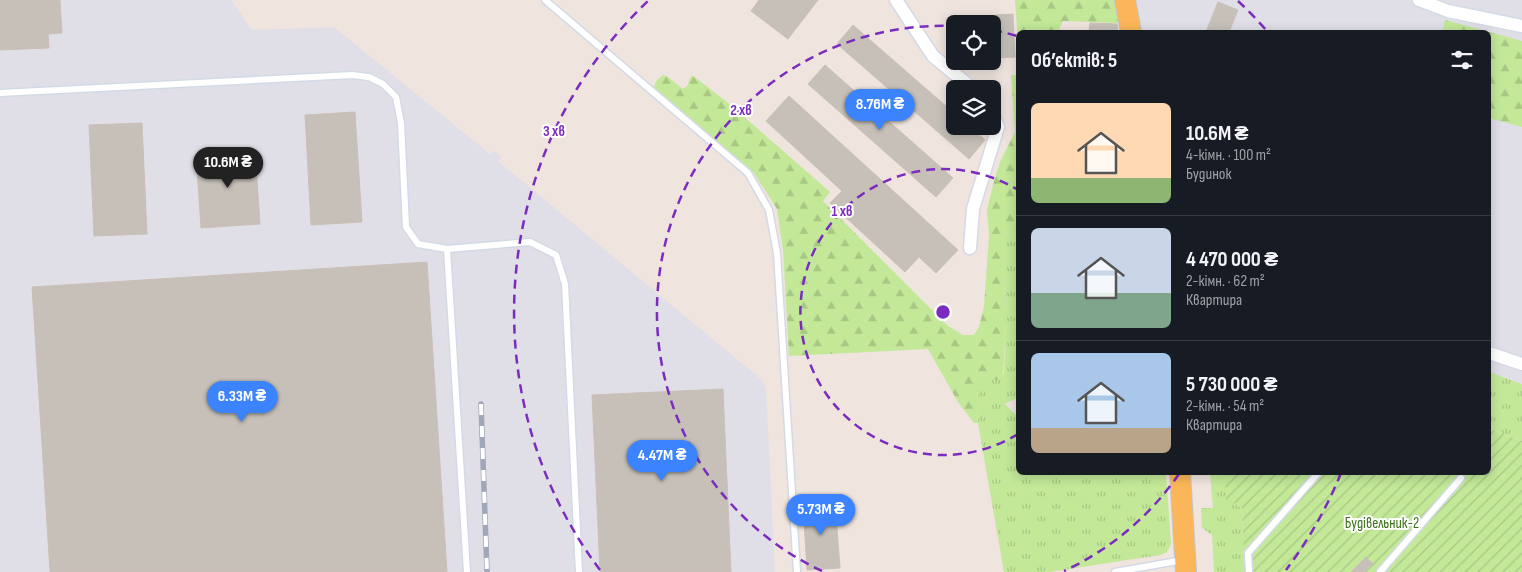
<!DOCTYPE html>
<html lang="uk">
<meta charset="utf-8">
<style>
body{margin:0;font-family:"Sofia Sans Condensed",sans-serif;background:#242831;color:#f1f3f6;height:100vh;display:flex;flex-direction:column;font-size:19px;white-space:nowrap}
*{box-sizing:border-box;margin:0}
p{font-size:16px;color:#9ea1a6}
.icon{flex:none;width:28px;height:28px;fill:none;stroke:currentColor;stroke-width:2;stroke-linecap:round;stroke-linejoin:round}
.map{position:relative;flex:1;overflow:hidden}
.drawer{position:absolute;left:1016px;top:30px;width:475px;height:445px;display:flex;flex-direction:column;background:#171b24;border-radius:8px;box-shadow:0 2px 12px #0003}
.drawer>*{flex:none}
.controls{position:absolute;left:946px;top:15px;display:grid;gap:10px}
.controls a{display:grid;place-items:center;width:55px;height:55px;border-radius:8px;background:#171b24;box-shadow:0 2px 12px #0003;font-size:25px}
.price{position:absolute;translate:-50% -42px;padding:0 11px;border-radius:18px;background:#3b83ff;color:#fff;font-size:16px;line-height:32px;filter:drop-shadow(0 1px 2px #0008)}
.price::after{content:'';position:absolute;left:50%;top:30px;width:15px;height:11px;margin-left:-8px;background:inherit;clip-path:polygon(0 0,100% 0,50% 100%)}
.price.on{background:#222;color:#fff}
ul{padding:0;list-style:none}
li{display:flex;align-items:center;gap:15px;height:125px;padding:0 15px}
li+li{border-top:1px solid #363941}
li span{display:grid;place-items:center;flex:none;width:140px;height:100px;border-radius:8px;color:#555}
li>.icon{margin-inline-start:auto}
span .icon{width:60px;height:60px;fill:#fffc;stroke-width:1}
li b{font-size:21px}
h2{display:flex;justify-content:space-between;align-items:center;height:60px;padding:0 15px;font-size:21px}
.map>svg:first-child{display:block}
.industrial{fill:#e0dfe7}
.grass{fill:url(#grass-tufts)}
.forest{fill:url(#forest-firs)}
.garden{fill:url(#garden-furrows)}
.building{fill:#c6c0b9;stroke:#cbc0b7}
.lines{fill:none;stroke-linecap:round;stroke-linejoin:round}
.service-casing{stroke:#d3dae6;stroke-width:9}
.minor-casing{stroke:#d3dae6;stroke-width:15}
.primary-casing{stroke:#c4c4c4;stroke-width:22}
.service{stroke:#fff;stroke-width:6}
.minor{stroke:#fff;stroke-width:12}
.primary{stroke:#fab658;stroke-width:20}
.rail-casing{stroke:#a0a8b8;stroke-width:5.5}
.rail{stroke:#fff;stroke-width:4;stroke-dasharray:11;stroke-linecap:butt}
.ring{fill:none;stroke:#7b2cbf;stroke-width:2.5;stroke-dasharray:9 6}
.labels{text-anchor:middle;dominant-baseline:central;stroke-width:4;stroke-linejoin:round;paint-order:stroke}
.park-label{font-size:15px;fill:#397016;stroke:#fff}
.centre{fill:#7b2cbf;stroke:#fff;stroke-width:2.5}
.ring-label{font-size:15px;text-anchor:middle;font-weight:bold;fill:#7b2cbf;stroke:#fff;stroke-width:4;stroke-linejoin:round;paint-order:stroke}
</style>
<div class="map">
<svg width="1522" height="572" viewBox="0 0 1522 572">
<defs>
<pattern id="grass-tufts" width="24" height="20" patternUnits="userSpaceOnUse" patternTransform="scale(1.25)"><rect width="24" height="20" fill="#c2e898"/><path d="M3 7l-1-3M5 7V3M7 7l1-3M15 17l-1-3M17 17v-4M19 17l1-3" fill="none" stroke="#a7c783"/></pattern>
<pattern id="forest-firs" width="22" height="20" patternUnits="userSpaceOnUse" patternTransform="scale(1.25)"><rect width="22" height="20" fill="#c2e898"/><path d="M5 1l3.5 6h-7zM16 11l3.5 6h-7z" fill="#a7c783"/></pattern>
<pattern id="garden-furrows" width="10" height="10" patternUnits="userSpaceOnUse" patternTransform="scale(1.25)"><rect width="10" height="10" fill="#c2e898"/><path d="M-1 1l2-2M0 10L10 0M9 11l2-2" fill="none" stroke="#a7c783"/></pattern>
</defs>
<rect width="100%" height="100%" fill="#efe4de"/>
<!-- industrial -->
<path class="industrial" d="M0,0h231l21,30 82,-3 156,127 4,-3 8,6 -4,4 264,219 4,8 9,184h-775z
M1135,0h387v384l-33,-12v-340h-348z"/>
<!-- grass -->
<path class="grass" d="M1009,234l10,5v158l-14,7 11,11 3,-2v59l147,1 5,71 -4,8 -6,3 -34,5 -77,12h-46l-26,-149c-1,-18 0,-27 7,-44l14,1 5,-6 3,-90 -5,-41v-6z
M1489,372l33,12v57l-33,-12z
M1210,473h15l2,26 15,9 2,64h-30l-2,-37 -10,-7 -1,-20h12z"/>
<!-- forest -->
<path class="forest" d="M1015,0h99l4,23 -55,-2 -5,11h-39v25z
M1445,20l77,21v86l-33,-9v-86h-47z
M663,75l5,2 15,12 4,-3 5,-11 35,27 103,90 -7,9 125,125 15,9h11l5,-8 5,-20 5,-71 -2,-26 7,-29 6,-19 15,-30 -4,-57h8v164l-10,-5 -7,3 5,47 -1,37 -3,54 -4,5h-14c-7,16 -8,25 -7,43h-4l-16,-21 -30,-53 -139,7 -6,-106 -6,-41 -23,-36 -100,-83c0,-7 3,-11 9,-15z"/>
<!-- garden -->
<path class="garden" d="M1489,429l33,12v131h-278l-2,-64 -16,-9 -1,-26 264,-1z"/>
<!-- building -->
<path class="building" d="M0,0h60l2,33 -14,1 1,14 -49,2z
M759,0h59l-30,39 -37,-28z
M1218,2l20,8 -9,22h-23z
M1013,14l2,43 -17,1 -2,-43z
M1090,23l27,1 1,8h-29z
M853,25l102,89v12h14l16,14 -16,19 -132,-115z
M825,65l128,113 -17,19 -128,-113z
M789,96l169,154 -22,23 -17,-16 -14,15 -75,-69 12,-12 -76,-70z
M355,112l7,110 -51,3 -6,-110z
M142,123l5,111 -53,2 -5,-111z
M255,150l5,74 -59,4 -5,-74z
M427,262l20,310h-397l-18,-285z
M723,389l8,183h-131l-8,-177z
M835,502l5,66 -33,2 -4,-66z
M1366,557l7,7 -8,8h-14z"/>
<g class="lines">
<defs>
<path id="service" d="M545,0l203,173 21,37 8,43 20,319
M0,93l352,-18 17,2 14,7 13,13 5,26 5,104 12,17 29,5 83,-7 26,13 9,29 14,288
M447,249l20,323
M1115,572l68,-12
M1249,572l-1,-19 71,-81
M1380,572l81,-94"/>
<path id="minor" d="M896,0l37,56 40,33
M1419,0l29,11 74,15
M970,248l3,-39 25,-82 -6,-16
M1489,353l33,11"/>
<path id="primary" d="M1125,0l6,32
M1180,472l6,100"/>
</defs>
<!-- service casing -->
<use href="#service" class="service-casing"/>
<!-- minor casing -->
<use href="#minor" class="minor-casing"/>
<!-- primary casing -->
<use href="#primary" class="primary-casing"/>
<!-- service -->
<use href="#service" class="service"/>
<!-- minor -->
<use href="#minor" class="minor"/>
<!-- primary -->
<use href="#primary" class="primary"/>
<defs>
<path id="rail" d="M481,404l6,168"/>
</defs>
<!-- rail casing -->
<use href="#rail" class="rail-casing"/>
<!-- rail -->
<use href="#rail" class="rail"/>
</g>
<!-- distance rings -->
<g class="ring">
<path d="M1018 434A143 143 0 1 1 1018 190"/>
<path d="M1179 474A286 286 0 0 1 1064 571M822 571A286 286 0 0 1 953 26M993 30A286 286 0 0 1 1017 36"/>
<path d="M1341 473A429 429 0 0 1 1286 570M600 570A429 429 0 0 1 648 1M1238 1A429 429 0 0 1 1267 31"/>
</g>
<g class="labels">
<!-- park labels -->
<g class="park-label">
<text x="1382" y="523">Будівельник-2</text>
</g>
</g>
<circle cx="943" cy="312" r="8" class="centre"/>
<g class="ring-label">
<text x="741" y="115">2 хв</text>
<text x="554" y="136">3 хв</text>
<text x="842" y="216">1 хв</text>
</g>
</svg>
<div class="controls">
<a><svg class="icon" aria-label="locate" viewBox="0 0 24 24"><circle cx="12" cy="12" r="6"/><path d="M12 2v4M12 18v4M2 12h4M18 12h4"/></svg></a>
<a><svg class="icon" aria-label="layers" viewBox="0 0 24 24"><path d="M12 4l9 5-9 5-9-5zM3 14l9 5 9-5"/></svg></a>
</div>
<b class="price" style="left:880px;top:131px">8.76M ₴</b>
<b class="price on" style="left:228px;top:189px">10.6M ₴</b>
<b class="price" style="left:242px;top:423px">6.33M ₴</b>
<b class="price" style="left:662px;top:482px">4.47M ₴</b>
<b class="price" style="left:821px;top:536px">5.73M ₴</b>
<section class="drawer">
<h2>Об’єктів: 5<svg class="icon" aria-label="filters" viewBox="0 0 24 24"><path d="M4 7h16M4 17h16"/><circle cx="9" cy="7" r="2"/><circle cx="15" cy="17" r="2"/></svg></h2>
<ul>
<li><span style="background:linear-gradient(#ffd9b3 75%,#8fb573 0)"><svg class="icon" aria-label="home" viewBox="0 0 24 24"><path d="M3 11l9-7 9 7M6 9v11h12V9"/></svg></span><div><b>10.6M ₴</b><p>4-кімн. · 100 m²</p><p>Будинок</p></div></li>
<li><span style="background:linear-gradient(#c9d6e8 65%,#7fa58c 0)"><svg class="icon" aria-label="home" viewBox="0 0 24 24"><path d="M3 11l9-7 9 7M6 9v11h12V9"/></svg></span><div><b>4 470 000 ₴</b><p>2-кімн. · 62 m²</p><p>Квартира</p></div></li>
<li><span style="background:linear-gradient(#a9c7e8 75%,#b9a48a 0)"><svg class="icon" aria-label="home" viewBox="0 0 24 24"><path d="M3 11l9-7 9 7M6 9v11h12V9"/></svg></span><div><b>5 730 000 ₴</b><p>2-кімн. · 54 m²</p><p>Квартира</p></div></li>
</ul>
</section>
</div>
